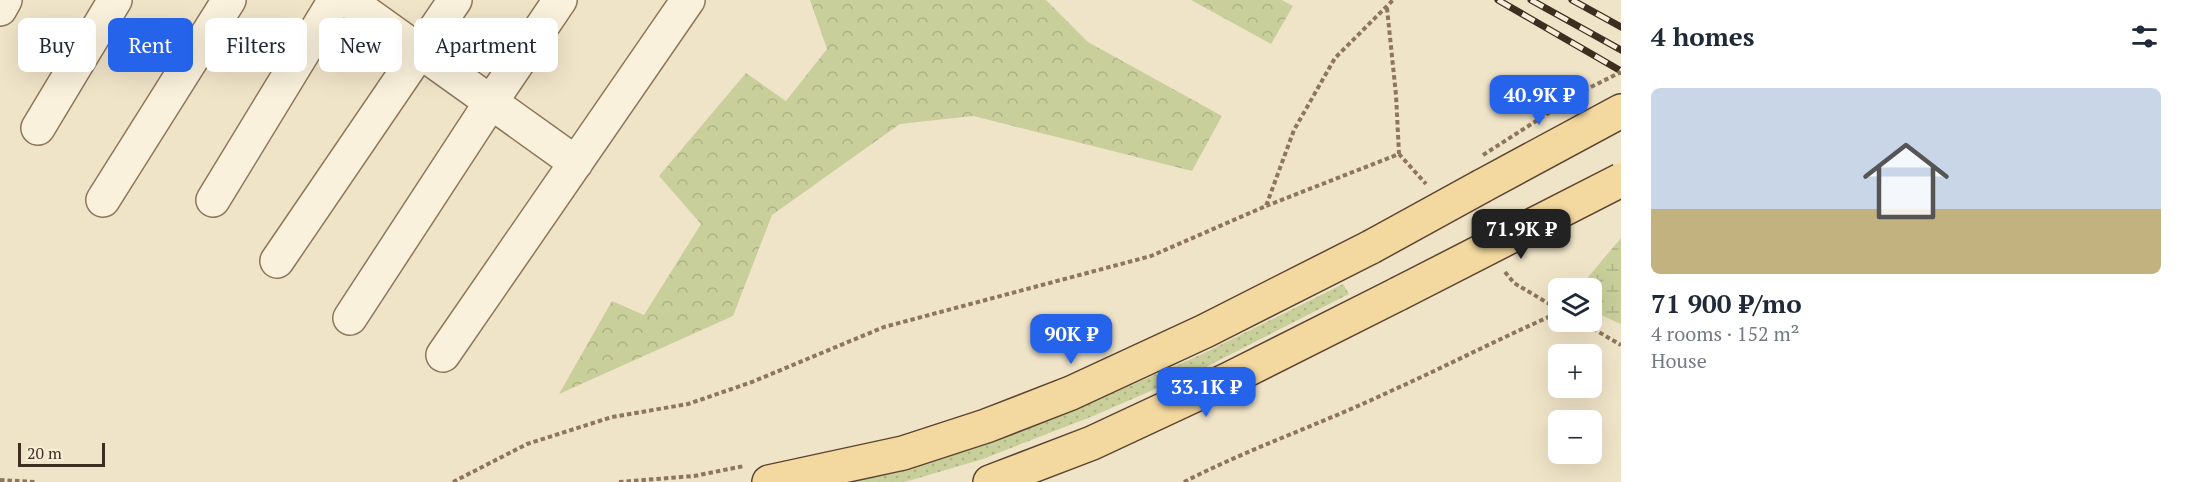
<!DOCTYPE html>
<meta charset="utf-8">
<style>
body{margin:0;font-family:"PT Serif",serif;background:#f2f2f3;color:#1f2937;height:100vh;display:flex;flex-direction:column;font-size:22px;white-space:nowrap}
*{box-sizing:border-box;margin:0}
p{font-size:20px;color:#747a83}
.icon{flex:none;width:33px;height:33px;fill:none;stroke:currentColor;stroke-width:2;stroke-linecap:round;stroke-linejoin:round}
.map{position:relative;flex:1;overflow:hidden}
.sheet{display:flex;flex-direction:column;background:#fff;width:570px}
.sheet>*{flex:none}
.guide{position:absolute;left:18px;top:18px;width:570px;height:54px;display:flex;gap:12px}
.fabs{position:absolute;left:1548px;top:278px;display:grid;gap:12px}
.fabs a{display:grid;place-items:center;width:54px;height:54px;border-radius:9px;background:#fff;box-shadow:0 6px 24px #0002;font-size:30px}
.scale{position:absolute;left:18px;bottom:15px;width:87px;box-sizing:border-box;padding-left:6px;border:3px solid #3d2e20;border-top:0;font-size:16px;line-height:21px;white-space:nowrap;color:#3d2e20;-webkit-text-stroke:4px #f7eed8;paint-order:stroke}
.price{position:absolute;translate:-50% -51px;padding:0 14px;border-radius:12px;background:#2563eb;color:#fff;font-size:20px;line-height:39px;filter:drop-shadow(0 2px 3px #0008)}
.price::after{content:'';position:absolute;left:50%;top:36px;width:18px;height:14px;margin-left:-9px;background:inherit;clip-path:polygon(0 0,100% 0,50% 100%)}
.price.selected{background:#222;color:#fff}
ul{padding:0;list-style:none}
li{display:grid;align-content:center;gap:12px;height:318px;padding:0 30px}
li span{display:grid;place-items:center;height:186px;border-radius:9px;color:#555}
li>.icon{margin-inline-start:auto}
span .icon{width:108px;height:108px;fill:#fffc;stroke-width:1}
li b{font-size:26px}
h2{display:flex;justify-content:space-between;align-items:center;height:72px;padding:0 30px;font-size:26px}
.chip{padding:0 21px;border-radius:9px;background:#fff;box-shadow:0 6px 24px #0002;font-size:21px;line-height:54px}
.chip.selected{background:#2563eb;color:#fff}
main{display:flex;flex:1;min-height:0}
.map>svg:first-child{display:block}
.grass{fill:url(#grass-dots)}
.forest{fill:url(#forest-crowns)}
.wetland{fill:url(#wetland-marsh)}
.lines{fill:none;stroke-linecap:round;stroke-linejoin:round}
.minor-casing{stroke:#8d765c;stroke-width:36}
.major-casing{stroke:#5b4430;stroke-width:36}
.path{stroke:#8d765c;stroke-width:4;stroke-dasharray:4.5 3;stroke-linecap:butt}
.minor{stroke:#faf1dc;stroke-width:33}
.major{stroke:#f3d9a0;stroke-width:33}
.rail-casing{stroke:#3d2e20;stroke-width:7}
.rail{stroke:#f7eed8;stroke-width:4.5;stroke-dasharray:14;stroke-linecap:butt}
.major-bridge-casing{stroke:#5b4430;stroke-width:36;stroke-linecap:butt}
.path-bridge{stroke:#8d765c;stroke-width:4;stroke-dasharray:4.5 3;stroke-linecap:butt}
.major-bridge{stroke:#f3d9a0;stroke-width:33}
</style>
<main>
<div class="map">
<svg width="1621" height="482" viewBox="0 0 1621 482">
<defs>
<pattern id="grass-dots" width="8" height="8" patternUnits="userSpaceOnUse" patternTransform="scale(1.5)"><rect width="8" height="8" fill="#c9cf9b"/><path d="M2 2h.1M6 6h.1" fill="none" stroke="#aeb285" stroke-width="1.8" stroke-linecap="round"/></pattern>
<pattern id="forest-crowns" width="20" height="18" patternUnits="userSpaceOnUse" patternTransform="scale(1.5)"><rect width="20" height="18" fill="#c9cf9b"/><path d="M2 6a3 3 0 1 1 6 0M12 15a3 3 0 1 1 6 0" fill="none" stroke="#aeb285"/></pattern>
<pattern id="wetland-marsh" width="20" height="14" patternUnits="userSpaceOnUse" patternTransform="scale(1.5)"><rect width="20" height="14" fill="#c9cf9b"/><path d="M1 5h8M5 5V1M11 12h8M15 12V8" fill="none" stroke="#aeb285"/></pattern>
</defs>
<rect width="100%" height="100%" fill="#f0e4c8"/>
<!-- grass -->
<path class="grass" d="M1343,284l6,10 -143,73 -113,49 -110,43 -78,23h-51l125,-35 109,-43 112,-49z"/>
<!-- forest -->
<path class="forest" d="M810,0h236l42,42 134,74 -30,55 -219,-55 -73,8 -128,91 -39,101 -174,78 53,-93 32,14 57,-91 -42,-48 87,-103 40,28 41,-52z
M1191,0h91l11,6 -22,38z"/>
<!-- wetland -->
<path class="wetland" d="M1621,238v86l-29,-13v-23h-13z"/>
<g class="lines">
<defs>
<path id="minor" d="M348,0l228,163
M0,9l5,-9
M38,128l77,-128
M103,200l126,-200
M213,200l122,-200
M277,261l178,-261
M350,318l141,-216 69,-102
M443,355l245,-355"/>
<path id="major" d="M1482,186l139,-75
M769,482l134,-29 83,-27 85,-33 134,-62 166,-84
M990,482l102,-39 135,-63 171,-86"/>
</defs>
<!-- minor casing -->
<use href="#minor" class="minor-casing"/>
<!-- major casing -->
<use href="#major" class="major-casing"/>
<!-- path -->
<path class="path" d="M1387,8l9,87 3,59
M1266,206l133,-52 27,30
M1505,272l9,11 44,26
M1580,321l41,24
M0,480l36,2
M453,482l74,-38 85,-27 76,-13 64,-22 132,-55 267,-71 115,-50 28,-76 41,-72 58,-58
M619,482l75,-6 50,-10
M1184,482c68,-35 140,-59 209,-92 56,-25 109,-53 165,-77"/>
<!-- minor -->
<use href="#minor" class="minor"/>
<!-- major -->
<use href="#major" class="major"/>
<defs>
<path id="rail" d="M1498,0l123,71
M1531,0l90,50
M1572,0l49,27"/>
</defs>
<!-- rail casing -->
<use href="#rail" class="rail-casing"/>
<!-- rail -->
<use href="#rail" class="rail"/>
<defs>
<path id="major-bridge" d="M1371,247l111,-61
M1398,294l223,-114"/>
</defs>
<!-- major-bridge casing -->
<use href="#major-bridge" class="major-bridge-casing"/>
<!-- path-bridge -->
<path class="path-bridge" d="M1483,155l100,-64 38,-19"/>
<!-- major-bridge -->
<use href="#major-bridge" class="major-bridge"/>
</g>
</svg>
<div class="fabs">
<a><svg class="icon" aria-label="layers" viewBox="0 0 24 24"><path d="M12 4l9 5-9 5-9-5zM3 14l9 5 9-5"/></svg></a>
<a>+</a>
<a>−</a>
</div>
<div class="scale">20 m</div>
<b class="price" style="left:1539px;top:126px">40.9K ₽</b>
<b class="price selected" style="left:1521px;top:260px">71.9K ₽</b>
<b class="price" style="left:1071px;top:365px">90K ₽</b>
<b class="price" style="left:1206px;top:418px">33.1K ₽</b>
<div class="guide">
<a class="chip">Buy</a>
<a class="chip selected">Rent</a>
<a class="chip">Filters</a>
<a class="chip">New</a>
<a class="chip">Apartment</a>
</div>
</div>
<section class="sheet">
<h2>4 homes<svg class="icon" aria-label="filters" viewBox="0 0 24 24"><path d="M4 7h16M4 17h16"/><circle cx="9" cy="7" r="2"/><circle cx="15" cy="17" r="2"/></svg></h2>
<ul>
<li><span style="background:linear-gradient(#c9d6e8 65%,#c2b280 0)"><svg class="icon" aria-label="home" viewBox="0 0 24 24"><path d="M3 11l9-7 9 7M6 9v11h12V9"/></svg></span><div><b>71 900 ₽/mo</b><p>4 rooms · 152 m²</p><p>House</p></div></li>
</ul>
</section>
</main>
